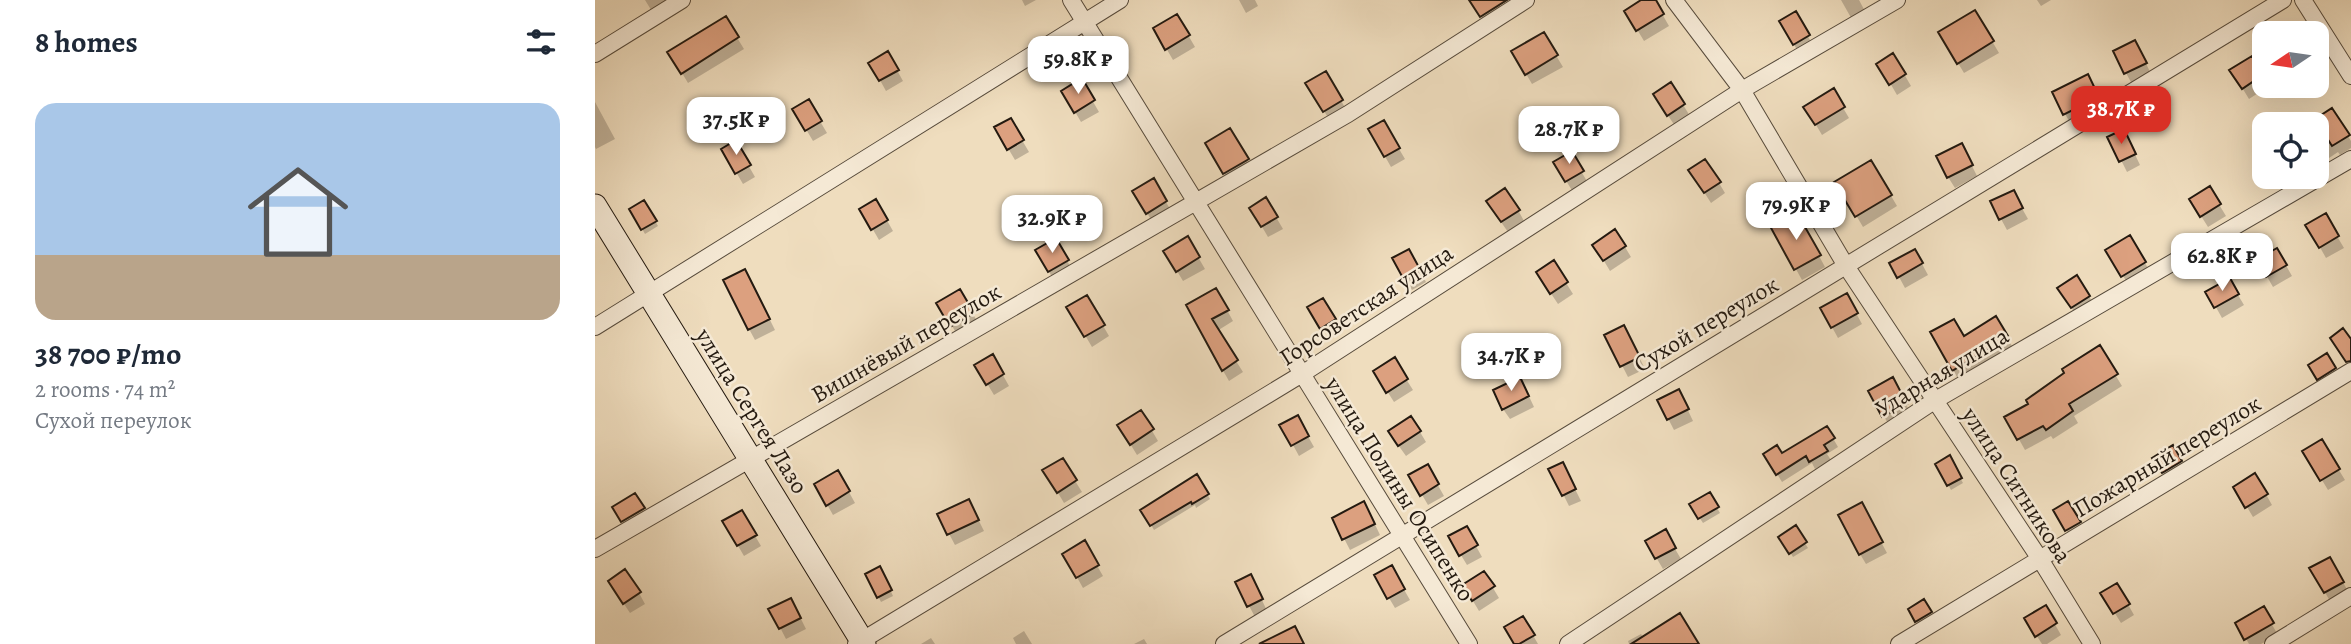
<!DOCTYPE html>
<meta charset="utf-8">
<style>
body{margin:0;font-family:Alegreya,serif;background:#f2f2f3;color:#1f2937;height:100vh;display:flex;flex-direction:column;font-size:26px;white-space:nowrap}
*{box-sizing:border-box;margin:0}
p{font-size:23px;color:#747a83}
.icon{flex:none;width:38px;height:38px;fill:none;stroke:currentColor;stroke-width:2;stroke-linecap:round;stroke-linejoin:round}
.map{position:relative;flex:1;overflow:hidden}
.details{display:flex;flex-direction:column;background:#fff;width:595px}
.details>*{flex:none}
.needle{width:46px;rotate:257deg}
.controls{position:absolute;left:1657px;top:21px;display:grid;gap:14px}
.controls a{display:grid;place-items:center;width:77px;height:77px;border-radius:14px;background:#fff;box-shadow:0 7px 28px #0002;font-size:35px}
.price{position:absolute;translate:-50% -60px;padding:0 16px;border-radius:14px;background:#fff;color:#222;font-size:23px;line-height:46px;filter:drop-shadow(0 2px 4px #0008)}
.price::after{content:'';position:absolute;left:50%;top:42px;width:21px;height:16px;margin-left:-10px;background:inherit;clip-path:polygon(0 0,100% 0,50% 100%)}
.price.on{background:#d93025;color:#fff}
ul{padding:0;list-style:none}
li{display:grid;align-content:center;gap:14px;height:371px;padding:0 35px}
li+li{border-top:2px solid #e0e1e3}
li span{display:grid;place-items:center;height:217px;border-radius:21px;color:#555}
li>.icon{margin-inline-start:auto}
span .icon{width:126px;height:126px;fill:#fffc;stroke-width:1}
li b{font-size:30px}
h2{display:flex;justify-content:space-between;align-items:center;height:84px;padding:0 35px;font-size:30px}
main{display:flex;flex:1;min-height:0}
.map>svg:first-child{display:block}
.shadow{fill:#0003}
.building{fill:#dca07f;stroke:#241a10;stroke-width:2}
.lines{fill:none;stroke-linecap:round;stroke-linejoin:round}
.minor-casing{stroke:#574b3c;stroke-width:18}
.secondary-casing{stroke:#241a10;stroke-width:25}
.minor{stroke:#f5e9d5;stroke-width:16}
.secondary{stroke:#f5e9d5;stroke-width:23}
.labels{text-anchor:middle;dominant-baseline:central;stroke-width:5;stroke-linejoin:round;paint-order:stroke}
.street-label{font-size:24px;fill:#241a10;stroke:#f5e9d5}
</style>
<main>
<section class="details">
<h2>8 homes<svg class="icon" aria-label="filters" viewBox="0 0 24 24"><path d="M4 7h16M4 17h16"/><circle cx="9" cy="7" r="2"/><circle cx="15" cy="17" r="2"/></svg></h2>
<ul>
<li><span style="background:linear-gradient(#a9c7e8 70%,#b9a48a 0)"><svg class="icon" aria-label="home" viewBox="0 0 24 24"><path d="M3 11l9-7 9 7M6 9v11h12V9"/></svg></span><div><b>38 700 ₽/mo</b><p>2 rooms · 74 m²</p><p>Сухой переулок</p></div></li>
</ul>
</section>
<div class="map">
<svg width="1756" height="644" viewBox="0 0 1756 644">
<rect width="100%" height="100%" fill="#efddbe"/>
<filter id="stains"><feTurbulence type="fractalNoise" baseFrequency=".00286" numOctaves="4"/><feColorMatrix values="0 0 0 0 .2 0 0 0 0 .09 0 0 0 0 .02 0 0 0 .5 -.17"/></filter>
<radialGradient id="worn" r=".72"><stop offset=".6" stop-color="#630" stop-opacity="0"/><stop offset="1" stop-color="#630" stop-opacity=".3"/></radialGradient>
<!-- shadow -->
<path class="shadow" d="M50,0h22l-11,18z
M427,0h14l-11,6z
M644,0h16l3,6 -12,7z
M902,0l8,15 -18,12 -15,-26z
M1050,0h9l15,26 -25,15 -18,-30z
M1246,0h18l8,15 -13,8z
M1442,0h14l-10,6z
M1380,12l24,41 -35,20 -24,-40z
M1200,14l19,33 -14,8 -19,-33z
M582,16l18,31 -22,13 -18,-31z
M130,18l19,31 -56,34 -18,-30z
M948,34l20,33 -31,17 -19,-32z
M1546,53l10,21 -19,10 -6,-11z
M293,54l15,27 -17,10 -15,-27z
M1298,55l18,31 -14,9 -18,-31z
M1656,58l14,20v8h4l-20,13 -11,-18z
M730,73l22,38 -17,10 -22,-37z
M486,81l18,31 -18,10 -18,-31z
M1075,84l20,32 -15,10 -14,-21z
M1498,87l10,21 -32,16 -6,-10z
M1238,91l16,27 -27,17 -16,-27z
M213,101l19,32 -14,8 -19,-32z
M0,102l20,37 -19,10 -1,-2z
M1737,110l19,31v7l-11,7 -2,-3 -21,14v-32l6,-4z
M415,120l19,32 -14,8 -19,-32z
M788,122l22,37 -14,8 -21,-37z
M634,130l24,41 -23,13 -23,-41z
M1515,138l19,4 11,23 -13,7z
M140,142l20,35 -12,7 -20,-34z
M976,154l17,29 -15,9 -18,-29z
M1372,156l10,20 -22,12 -7,-11z
M1276,162l26,44 -34,21 -26,-44z
M1687,177h18l-12,8z
M558,181l19,31 -19,11 -19,-32z
M1102,181l22,2 6,10 -14,10z
M1614,188l17,28 -18,11 -17,-27z
M671,200l17,29 -15,8 -17,-29z
M281,201l17,30 -14,9 -18,-31z
M49,202l14,24 -13,8 -14,-24z
M1424,203l9,16 -21,11 -6,-11z
M923,210l6,11 -16,11 -14,-20z
M1202,215l28,52 -23,13 -29,-52z
M1730,216l19,32 -18,10 -18,-32z
M1534,237l22,36 -22,13 -21,-36z
M592,238l18,31 -22,12 -18,-30z
M460,240l18,31 -18,11 -18,-31z
M1030,247l6,10 -21,14 -9,-15z
M1682,250l15,26 -19,11 -15,-26z
M814,251l17,31 -14,8 -17,-31z
M1320,251l13,24 -23,13 -13,-24z
M958,262l20,32 -15,10 -14,-21z
M1634,280l15,25 -22,13 -14,-25z
M156,282l24,48 -20,10 -6,-11z
M621,290l17,31 -16,10 26,41 -14,9 -19,-33 1,-1 -23,-41z
M364,292l20,32 -21,12 -19,-32z
M1251,295l16,29 -24,14 -16,-29z
M1494,296l6,11 -17,11 -12,-19z
M492,298l22,38 -17,11 -23,-39z
M728,300l14,25 -13,7 -14,-24z
M1400,318l17,28 -54,33 -25,-46 30,6z
M1012,336l23,2 15,31 -17,8z
M1504,348l23,38 -48,30 4,7 -25,16 -2,-3 -26,14 -18,-32 24,-14z
M397,356l17,30 -15,9 -18,-30z
M1732,356l14,23 -17,10 -14,-23z
M799,360l19,30 -19,12 -19,-30z
M1297,380l20,35 -22,12 -20,-35z
M931,390l8,17 -24,12 -7,-10z
M1064,401l25,1 9,19 -19,9z
M546,412l17,29 -21,14 -11,-18z
M702,417l17,30 -15,9 -17,-31z
M1232,428l11,19 -11,7 4,6 -16,9 -3,-6 -30,19 -17,-28 16,1z
M825,432l6,10 -20,14 -10,-14z
M1726,441l24,39 -17,10 -23,-38z
M1577,447l15,25 -18,11 -15,-25z
M1354,458l14,25 -12,7 -14,-26z
M467,460l20,32 -18,11 -19,-32z
M832,466l17,30 -16,9 -17,-29z
M956,470l17,5 13,26 -12,5z
M243,472l17,31 -22,12 -17,-30z
M1660,475l17,30 -19,12 -18,-30z
M602,477l13,22 -14,9 -1,-3 -41,25 -11,-19z
M1114,494l11,19 -17,10 -12,-18z
M40,495l14,25 -21,12 -14,-24z
M1473,503l18,30 -13,8 -18,-30z
M1266,505l26,48 -21,11 -6,-10z
M379,511l10,20 -29,14 -16,-30z
M146,512l20,34 -17,10 -20,-34z
M775,514l10,21 -30,15 -16,-31z
M871,528l16,29 -15,8 -17,-28z
M1200,528l13,20 -15,9 -12,-20z
M1070,532l16,27 -18,10 -16,-27z
M489,543l19,33 -20,12 -19,-34z
M1735,559l19,34 -18,10 -19,-34z
M796,567l19,33 -15,8 -19,-32z
M285,568l13,28 -12,6 -14,-28z
M889,573l15,25 -20,13 -15,-25z
M642,583l19,4 11,24 -12,6z
M1522,585l17,30 -13,8 -18,-29z
M21,592l23,1 6,11 -15,9z
M1329,601l9,16 -13,9 -10,-17z
M1450,607l16,28 -14,9h-5l-16,-25z
M1668,609l15,26 -17,9h-12l-12,-21z
M176,610l26,1 9,18 -20,10z
M928,618l15,26h-22z
M429,631l8,13h-16l-3,-6z
M1046,634l3,4 53,6h-68l-1,-3z
M336,638l4,6h-14z
M549,639l3,5h-13z"/>
<!-- building -->
<path class="building" d="M874,0h38l-27,17z
M1046,0h15l8,14 -28,17 -12,-20z
M1380,10l19,31 -37,23 -19,-32z
M1201,11l14,24 -17,10 -14,-24z
M582,14l13,21 -25,15 -12,-22z
M131,16l13,21 -58,37 -14,-22z
M949,32l14,23 -33,20 -14,-24z
M1540,40l12,23 -23,11 -11,-23z
M293,51l11,19 -20,11 -11,-18z
M1298,53l13,21 -17,11 -13,-21z
M1657,56l12,18 -22,15 -13,-19z
M731,71l17,29 -20,12 -18,-29z
M1493,74l11,23 -36,18 -11,-23z
M487,78l13,22 -21,13 -13,-22z
M1076,82l14,22 -18,12 -14,-22z
M1239,88l11,19 -30,18 -12,-18z
M214,99l13,22 -17,10 -13,-22z
M1737,108l18,27 -18,11 -17,-27z
M416,118l13,22 -17,10 -13,-23z
M789,120l16,28 -16,9 -16,-28z
M635,128l19,31 -26,15 -18,-31z
M1529,129l12,25 -17,8 -12,-25z
M141,140l15,25 -16,9 -14,-25z
M1367,143l11,22 -26,13 -11,-22z
M977,151l12,20 -19,11 -12,-20z
M1110,159l16,23 -17,11 -16,-23z
M1276,160l21,35 -37,22 -21,-35z
M559,178l13,23 -21,13 -14,-23z
M1615,186l11,18 -21,13 -11,-18z
M910,188l15,22 -19,12 -15,-21z
M1419,190l9,18 -24,12 -9,-19z
M671,197l12,20 -17,10 -12,-19z
M281,199l12,21 -17,10 -12,-21z
M49,200l13,21 -16,9 -12,-21z
M1202,213l24,42 -27,15 -23,-42z
M1731,213l13,23 -20,12 -14,-23z
M1020,229l11,17 -23,15 -11,-16z
M1535,235l16,27 -25,15 -16,-27z
M593,236l12,21 -24,15 -13,-21z
M461,238l13,22 -21,12 -13,-22z
M1682,248l10,17 -21,12 -10,-17z
M814,249l12,22 -17,9 -12,-22z
M1320,249l8,14 -26,15 -8,-15z
M959,260l14,22 -18,12 -14,-22z
M150,269l25,50 -22,11 -25,-50z
M1482,275l13,21 -19,12 -14,-20z
M1635,278l9,16 -25,14 -9,-16z
M621,288l13,22 -17,9 26,41 -16,11 -36,-66z
M365,289l14,24 -24,14 -14,-24z
M1252,293l11,20 -27,15 -11,-20z
M492,295l18,30 -21,12 -18,-30z
M728,298l13,21 -16,10 -13,-22z
M1401,316l12,20 -56,35 -22,-39 24,-13 10,17z
M1029,325l16,32 -20,10 -16,-32z
M1748,328l8,11v22l-5,1 -16,-24z
M1505,345l18,29 -49,30 4,7 -27,19 -3,-4 -26,14 -13,-23 24,-13 -2,-4 38,-27 -2,-4z
M1732,353l9,15 -19,12 -9,-15z
M398,354l11,20 -18,11 -12,-20z
M800,357l13,22 -22,14 -13,-22z
M925,377l9,19 -27,14 -9,-20z
M1298,377l14,27 -25,13 -14,-26z
M1084,389l10,20 -22,11 -10,-20z
M546,410l13,19 -24,16 -13,-20z
M703,415l11,21 -18,10 -12,-21z
M816,416l10,15 -23,15 -10,-15z
M1232,426l8,12 -11,7 4,6 -19,11 -3,-6 -30,19 -13,-21 14,-9 5,8z
M1727,439l18,30 -20,12 -18,-30z
M1578,445l9,16 -20,12 -10,-15z
M1355,455l12,23 -15,8 -12,-22z
M468,458l14,22 -20,13 -15,-23z
M968,462l13,27 -14,7 -14,-27z
M833,464l11,20 -19,12 -12,-21z
M243,470l12,21 -24,15 -12,-22z
M1660,473l13,21 -23,14 -12,-21z
M602,474l12,20 -17,10 -1,-2 -41,24 -10,-16z
M1115,492l9,15 -21,12 -9,-15z
M40,493l10,15 -24,14 -9,-15z
M374,499l10,21 -32,15 -10,-21z
M769,501l11,23 -33,16 -10,-22z
M1473,501l13,21 -16,9 -12,-21z
M1267,502l21,40 -24,13 -21,-40z
M147,510l15,25 -20,11 -15,-25z
M1201,525l11,17 -18,12 -11,-17z
M872,526l11,19 -19,11 -11,-20z
M1071,529l10,19 -21,11 -10,-18z
M490,540l14,25 -23,13 -14,-24z
M1735,557l14,25 -20,11 -15,-25z
M797,565l13,24 -18,10 -13,-24z
M285,566l12,24 -15,8 -12,-24z
M30,569l16,23 -18,12 -15,-23z
M889,571l11,15 -23,15 -10,-16z
M656,574l12,25 -16,8 -12,-25z
M1522,583l13,21 -17,10 -13,-21z
M196,598l10,20 -22,11 -11,-20z
M1329,599l8,13 -17,10 -7,-13z
M1451,605l11,18 -22,14 -11,-19z
M1669,606l10,17 -30,17 -9,-17z
M1085,613l19,31h-68z
M928,616l12,19 -16,9h-5l-10,-17z
M700,626l9,18h-45z"/>
<g class="lines">
<defs>
<path id="minor" d="M476,0l398,644
M1079,0l68,90 104,176 194,293 52,85
M1708,0l48,76
M0,54l87,-54
M0,327l525,-327
M0,549l753,-435 178,-114
M261,644l446,-270 440,-284 155,-90
M629,644l1059,-644
M973,644l366,-243 417,-242
M1304,644l452,-273
M1678,644l78,-48"/>
<path id="secondary" d="M0,206l269,438"/>
</defs>
<!-- minor casing -->
<use href="#minor" class="minor-casing"/>
<!-- secondary casing -->
<use href="#secondary" class="secondary-casing"/>
<!-- minor -->
<use href="#minor" class="minor"/>
<!-- secondary -->
<use href="#secondary" class="secondary"/>
</g>
<g class="labels">
<!-- street labels -->
<g class="street-label">
<text transform="translate(771 305) rotate(-33)">Горсоветская улица</text>
<text transform="translate(1111 324) rotate(-31)">Сухой переулок</text>
<text transform="translate(311 343) rotate(-30)">Вишнёвый переулок</text>
<text transform="translate(1347 372) rotate(-31)">Ударная улица</text>
<text transform="translate(157 411) rotate(58)">улица Сергея Лазо</text>
<text transform="translate(1572 456) rotate(-31)">Пожарный переулок</text>
<text transform="translate(1422 485) rotate(57)">улица Ситникова</text>
<text transform="translate(805 489) rotate(58)">улица Полины Осипенко</text>
</g>
</g>
<rect width="100%" height="100%" filter="url(#stains)"/>
<rect width="100%" height="100%" fill="url(#worn)"/>
</svg>
<div class="controls">
<a><svg class="needle" viewBox="-14 -14 28 28"><path d="M0-13l5 13h-10z" fill="#e53935"/><path d="M0 13l5-13h-10z" fill="#747a83"/></svg></a>
<a><svg class="icon" aria-label="locate" viewBox="0 0 24 24"><circle cx="12" cy="12" r="6"/><path d="M12 2v4M12 18v4M2 12h4M18 12h4"/></svg></a>
</div>
<b class="price" style="left:483px;top:96px">59.8K ₽</b>
<b class="price on" style="left:1526px;top:146px">38.7K ₽</b>
<b class="price" style="left:141px;top:157px">37.5K ₽</b>
<b class="price" style="left:974px;top:166px">28.7K ₽</b>
<b class="price" style="left:1201px;top:242px">79.9K ₽</b>
<b class="price" style="left:457px;top:255px">32.9K ₽</b>
<b class="price" style="left:1627px;top:293px">62.8K ₽</b>
<b class="price" style="left:916px;top:393px">34.7K ₽</b>
</div>
</main>
